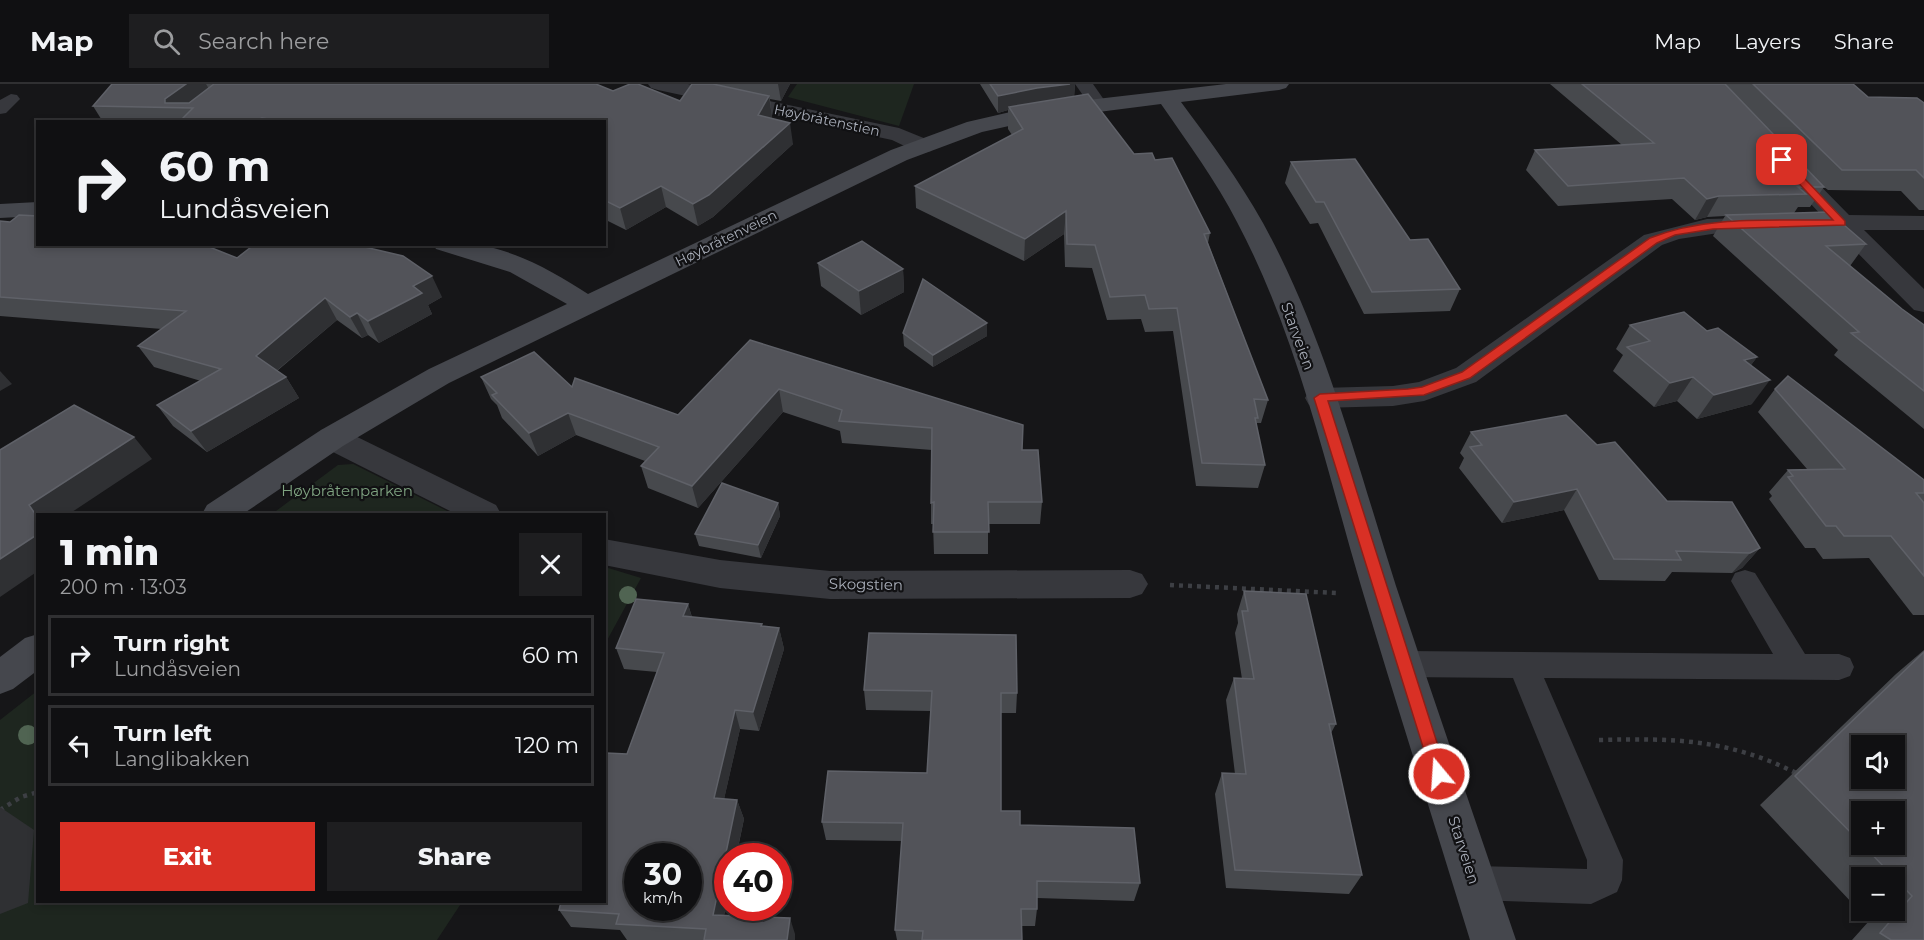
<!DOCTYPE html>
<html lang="en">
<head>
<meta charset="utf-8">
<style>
  body { margin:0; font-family:Montserrat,sans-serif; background:#1e1e20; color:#f1f3f6; height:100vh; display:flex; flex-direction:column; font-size:22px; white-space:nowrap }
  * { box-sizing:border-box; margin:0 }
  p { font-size:20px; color:#9c9d9f }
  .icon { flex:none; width:33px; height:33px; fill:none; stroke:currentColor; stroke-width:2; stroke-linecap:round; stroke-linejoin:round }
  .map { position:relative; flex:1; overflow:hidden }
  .side { position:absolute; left:36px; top:429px; width:570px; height:390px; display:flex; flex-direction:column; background:#101012; border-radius:0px; box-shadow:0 3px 9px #0003,0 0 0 2px #303032 }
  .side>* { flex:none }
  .hud { position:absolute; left:36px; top:36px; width:570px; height:126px; border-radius:0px; box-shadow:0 3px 9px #0003,0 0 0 2px #303032; background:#101012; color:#f1f3f6; overflow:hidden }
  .fabs { position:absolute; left:1851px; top:651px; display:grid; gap:12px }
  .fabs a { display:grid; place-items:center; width:54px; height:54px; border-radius:0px; background:#101012; box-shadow:0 3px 9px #0003,0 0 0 2px #303032; font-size:30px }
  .speed { position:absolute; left:624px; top:759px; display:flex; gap:12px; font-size:30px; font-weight:700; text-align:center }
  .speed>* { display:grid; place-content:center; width:78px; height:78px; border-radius:50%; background:#101012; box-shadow:0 3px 9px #0003,0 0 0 2px #303032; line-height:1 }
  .speed small { font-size:15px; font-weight:400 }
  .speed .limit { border:9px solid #d22; background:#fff; color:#111 }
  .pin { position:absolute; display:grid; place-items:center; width:51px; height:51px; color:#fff; margin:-26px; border-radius:12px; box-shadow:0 3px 9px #0006 }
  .me { position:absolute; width:66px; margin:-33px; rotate:342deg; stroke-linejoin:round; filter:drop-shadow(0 0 4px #0008) }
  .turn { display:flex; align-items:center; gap:21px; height:126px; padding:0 24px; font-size:27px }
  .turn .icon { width:78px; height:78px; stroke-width:2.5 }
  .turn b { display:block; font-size:42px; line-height:51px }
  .round { display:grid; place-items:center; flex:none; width:63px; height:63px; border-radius:0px; background:#1e1e20 }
  .overview { display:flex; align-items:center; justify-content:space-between; height:102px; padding:0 24px }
  h1 { font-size:36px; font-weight:800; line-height:45px }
  .action { display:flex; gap:12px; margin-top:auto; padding:12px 24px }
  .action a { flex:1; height:69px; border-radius:0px; background:#d93025; color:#fff; font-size:24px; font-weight:800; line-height:69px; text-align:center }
  .action a+a { background:#1e1e20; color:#f1f3f6 }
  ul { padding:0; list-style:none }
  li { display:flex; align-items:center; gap:18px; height:81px; margin:0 12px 9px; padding:0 12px; border:3px solid #303032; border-radius:0px }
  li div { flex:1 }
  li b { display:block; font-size:22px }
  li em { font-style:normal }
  header { display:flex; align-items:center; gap:36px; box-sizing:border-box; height:84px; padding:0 30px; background:#101012; border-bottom:2px solid #303032 }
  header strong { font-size:28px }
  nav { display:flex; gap:33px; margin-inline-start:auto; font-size:21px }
  .search { width:420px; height:54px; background:#1e1e20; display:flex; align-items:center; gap:15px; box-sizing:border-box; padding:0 21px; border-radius:0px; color:#9c9d9f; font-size:22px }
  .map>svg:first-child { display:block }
</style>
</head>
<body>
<header>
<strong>Map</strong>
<div class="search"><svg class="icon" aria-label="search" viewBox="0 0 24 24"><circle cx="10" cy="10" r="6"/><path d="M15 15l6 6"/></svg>Search here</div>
<nav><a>Map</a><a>Layers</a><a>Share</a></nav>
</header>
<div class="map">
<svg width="1924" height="856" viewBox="0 0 1924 856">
  <rect width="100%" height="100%" fill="#161618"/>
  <!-- green -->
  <g fill="#1e261f">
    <polygon points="797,0 914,0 899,42 788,13"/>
    <polygon points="353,380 453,430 272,430 338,381"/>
    <polygon points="605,483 641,494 605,560 604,483"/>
    <polygon points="37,607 38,818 462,818 437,856 0,856 0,636"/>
  </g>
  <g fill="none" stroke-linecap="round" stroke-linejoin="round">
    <!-- path -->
    <g stroke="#3d3f44" stroke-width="4.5" stroke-dasharray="4 5" stroke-linecap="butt">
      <polyline points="1170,501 1336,509"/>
      <path d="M1599 656C1675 654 1729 655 1798 690"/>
      <polyline points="0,726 21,713 38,708"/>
    </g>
    <!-- lane -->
    <g fill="#37383d" fill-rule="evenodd">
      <polygon points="1075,0 1093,0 1107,20 1104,24 1092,24"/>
      <polygon points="11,10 17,11 20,15 6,29 0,30 0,16"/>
      <polygon points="1745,486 1755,489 1805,570 1839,570 1850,574 1854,583 1850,592 1839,596 1544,594 1623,776 1622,796 1617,808 1591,820 1475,816 1462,811 1457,799 1462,787 1475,782 1587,785 1587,776 1513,594 1403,593 1392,589 1388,580 1392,571 1403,567 1773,570 1731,497 1735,489"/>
    </g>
    <!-- street -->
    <g fill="#37383d" fill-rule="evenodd">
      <polygon points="648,0 688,0 899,44 931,57 934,62 931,67 923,69 915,67 892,56 658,6 651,4"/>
      <polygon points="1787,74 1795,76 1849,131 1924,132 1924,146 1864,146 1924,205 1924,228 1914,226 1836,147 1725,148 1679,155 1662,161 1476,298 1424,317 1393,322 1320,324 1309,321 1305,314 1309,307 1320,304 1393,302 1419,298 1456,284 1644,151 1707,135 1822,132 1775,81 1779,76"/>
      <polygon points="332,343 343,346 496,421 501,430 456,430 321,362 317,354 321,346"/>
      <polygon points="604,455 720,476 830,487 1130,486 1142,490 1148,500 1142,510 1130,514 830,515 720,504 604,481"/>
    </g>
    <!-- secondary -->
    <g fill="#45474d" fill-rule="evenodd">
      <path d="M1226 0H1289L1286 4 1279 6 1181 18C1210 57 1239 96 1263 139 1325 252 1357 380 1396 502 1435 620 1476 738 1516 856H1470C1434 738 1396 620 1361 502 1325 380 1297 251 1237 138 1216 97 1188 59 1161 20L1036 36 982 48 907 76 449 299 343 362 243 430H202L207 421 321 346 429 285 567 220 510 188 436 165 433 160C447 160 464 158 479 161 517 167 556 189 588 210L891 66 967 38 1036 22Z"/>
      <polygon points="38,118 38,132 0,134 0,120"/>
      <polygon points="38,550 38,586 13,605 0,610 0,573 25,554"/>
    </g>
  </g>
  <!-- trees -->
  <g fill="#506452">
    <circle cx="628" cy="511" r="9"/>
    <circle cx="28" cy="651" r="10"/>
  </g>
  <!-- wall -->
  <g fill="#47494d" fill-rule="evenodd">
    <polygon points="112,0 584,0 613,7 680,17 692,0 790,0 781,17 770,15 772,33 771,34 793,60 713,133 698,142 666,123 626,146 604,135 604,38 103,38 93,22"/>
    <polygon points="980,0 1075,0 1074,13 1134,70 1155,76 1210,149 1208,159 1268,316 1261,339 1257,339 1256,341 1265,381 1258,404 1196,402 1173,247 1145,248 1141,235 1107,236 1092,184 1065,183 1064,150 1024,177 916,124 915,102 1012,51 1008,45 1008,26 998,29"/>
    <polygon points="1550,0 1853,0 1868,13 1924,19 1924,126 1919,126 1901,107 1828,106 1824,103 1810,123 1798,123 1794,129 1866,160 1850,182 1902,225 1924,241 1924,345 1834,271 1838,266 1713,152 1725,132 1707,133 1695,136 1672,115 1558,122 1526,86 1535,66 1622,61"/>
    <polygon points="1291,78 1410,156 1460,205 1450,227 1364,230 1318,139 1310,140 1285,99"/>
    <polygon points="0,137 237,174 442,213 428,221 432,230 379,259 368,251 362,254 337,236 277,287 286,293 299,314 207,368 173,342 157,321 201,297 154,283 138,262 162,245 0,232"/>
    <polygon points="818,179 903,185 904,208 861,231 821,202"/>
    <polygon points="987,239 987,252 933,283 904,262 903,249"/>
    <polygon points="1630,241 1707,247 1757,273 1751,281 1752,320 1697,335 1677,317 1654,323 1613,287 1623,271 1616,265"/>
    <polygon points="750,256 1022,366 1042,418 1040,440 988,440 988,470 934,470 933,440 931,440 931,419 932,366 842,359 840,347 783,328 698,424 648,404 641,382 645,377 576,351 538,372 502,334 497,321 491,315 481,293 572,303 678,331"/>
    <polygon points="1775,305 1924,396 1924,531 1913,531 1869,474 1823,475 1815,464 1805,464 1769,415 1772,412 1769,408 1788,386 1807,385 1758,328"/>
    <polygon points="1471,348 1597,361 1667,417 1760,464 1742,484 1732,489 1672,488 1665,497 1599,496 1564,426 1502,439 1459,384 1464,374 1460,369"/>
    <polygon points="778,419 780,432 761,474 699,462 695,450"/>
    <polygon points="1244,507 1336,640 1331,649 1362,791 1349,810 1226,804 1215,710 1222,689 1235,690 1226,616 1234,594 1242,595 1235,549 1238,539 1237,530"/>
    <polygon points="688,520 692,533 779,544 784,565 759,647 740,645 724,715 737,716 744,735 724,832 795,850 795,856 627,856 620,846 571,843 559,826 627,670 657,588 624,585 616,564"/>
    <polygon points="869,549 1017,609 1016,629 1001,629 1001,727 1020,741 1140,799 1134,817 1037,814 1037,825 1035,842 1021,842 1022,856 897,856 895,846 902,757 826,756 822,738 927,689 931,627 866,626 864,606"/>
    <path d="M1924 566V856H1852L1869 837 1760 721 1896 590ZM1862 794H1894V826H1862Z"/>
  </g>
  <!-- shaded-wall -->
  <g fill="#2f3033">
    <polygon points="186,0 206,0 212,10 193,24 165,19 165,15"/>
    <polygon points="778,0 790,0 781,17"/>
    <polygon points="1070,0 1075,0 1074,15 1009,23 1008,26 998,29 998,12 1037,4"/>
    <polygon points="769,12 772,33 761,53 758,31"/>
    <polygon points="262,34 264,38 250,38"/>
    <polygon points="790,39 793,60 713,133 698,142 693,120"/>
    <polygon points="661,102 666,123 626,146 620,124"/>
    <polygon points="1719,112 1707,133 1695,136 1707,115"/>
    <polygon points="1066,127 1064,150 1024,177 1025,155"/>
    <polygon points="903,185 904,208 861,231 859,207"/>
    <polygon points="432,192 442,213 428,221 432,230 379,259 368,237 413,202"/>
    <polygon points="325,214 337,236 269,293 256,272"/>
    <polygon points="357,229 368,251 362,254 350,233"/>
    <polygon points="987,239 987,252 933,283 933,271"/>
    <polygon points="1757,273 1739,297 1744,276"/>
    <polygon points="0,287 12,300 0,307"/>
    <polygon points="286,293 299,314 207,368 191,347"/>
    <polygon points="1693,293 1677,317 1654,323 1670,299"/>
    <polygon points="1770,296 1752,320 1697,335 1714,311"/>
    <polygon points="779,305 783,328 698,424 692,402"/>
    <polygon points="568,329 576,351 538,372 529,349"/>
    <polygon points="134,353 152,375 69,430 38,430 38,434 29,421"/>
    <polygon points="1577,405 1564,426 1502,439 1514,418"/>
    <polygon points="778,419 780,432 761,474 758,461"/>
    <polygon points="38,450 38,487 0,513 0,475"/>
    <polygon points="1760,464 1742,484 1732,489 1750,469"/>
    <polygon points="688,520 694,541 683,532"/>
    <polygon points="779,544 784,565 759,647 753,628"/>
    <polygon points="735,626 740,645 720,733 714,714"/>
    <polygon points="737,716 744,735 736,772 728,772 728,813 720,848 713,831"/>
    <polygon points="0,723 34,746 28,819 0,830"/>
    <polygon points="790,834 795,850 795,856 787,856"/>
  </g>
  <!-- building -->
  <g fill="#525359" stroke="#5f6168" stroke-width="1.5" fill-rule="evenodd">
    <polygon points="112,0 186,0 165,15 165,19 189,19 214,0 596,0 613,7 630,0 638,0 680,17 692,0 713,0 769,12 758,31 790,39 709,111 693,120 661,102 620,124 604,116 604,38 288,38 262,34 250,38 179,38 193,24 93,22"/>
    <polygon points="990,0 1070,0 1037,4 998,12"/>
    <polygon points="1582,0 1725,0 1824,103 1798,103 1806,110 1719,112 1707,115 1684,94 1568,102 1535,66 1654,59"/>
    <polygon points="1753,0 1853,0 1868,13 1917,14 1924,19 1924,94 1916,86 1842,86"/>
    <polygon points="1088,10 1134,70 1152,69 1155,76 1172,74 1210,149 1204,150 1268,316 1254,315 1258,334 1255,334 1265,381 1202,379 1177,224 1149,225 1145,211 1110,213 1095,161 1067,160 1066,127 1025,155 915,102 1023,45 1009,23"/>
    <polygon points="1355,75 1410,156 1428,155 1460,205 1372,208 1324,118 1316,118 1291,78"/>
    <polygon points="1829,128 1866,160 1826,162 1902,225 1924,241 1924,307 1851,249 1859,248 1726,131"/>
    <polygon points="19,131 38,132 38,160 202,160 237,174 255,160 352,160 403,172 432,192 413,202 422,209 368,237 357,229 350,233 325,214 256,272 286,293 191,347 157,321 221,285 138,262 186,227 0,213 0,137 10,138"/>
    <polygon points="862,157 903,185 859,207 818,179"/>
    <polygon points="923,195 987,239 933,271 903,249"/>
    <polygon points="1684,228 1707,247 1718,244 1757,273 1744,276 1770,296 1714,311 1693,293 1670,299 1627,263 1650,257 1630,241"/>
    <polygon points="750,256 1023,341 1022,366 1038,366 1042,418 988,418 989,448 933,448 934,418 931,419 932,344 839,337 842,326 779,305 692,402 641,382 659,363 568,329 529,349 492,311 497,309 481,293 534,268 572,303 575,294 678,331"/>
    <polygon points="1788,292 1924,396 1924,409 1916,409 1924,419 1924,492 1891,452 1844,452 1836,442 1826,442 1788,393 1793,392 1788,386 1845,385 1775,305"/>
    <polygon points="74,321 134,353 29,421 38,434 38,450 0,475 0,366"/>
    <polygon points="1566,331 1597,361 1615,358 1667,417 1732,418 1760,464 1750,469 1676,467 1681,476 1614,475 1577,405 1514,418 1470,363 1482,361 1471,348"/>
    <polygon points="722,399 778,419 758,461 695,450"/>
    <polygon points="1244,507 1306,510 1336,640 1329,640 1362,791 1235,786 1222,689 1246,690 1234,594 1254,595 1242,527 1248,527"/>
    <path d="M636 515 688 520 683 532 762 540 761 542 779 544 753 628 735 626 714 714 737 716 713 831 790 834 787 856H704L706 845 616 840 619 830 559 826 561 818H604V678L607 669 627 670 664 569 616 564ZM638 772H688V824H638Z"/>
    <polygon points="869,549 1016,551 1017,609 1001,609 1001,727 1020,727 1020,741 1134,744 1140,799 1037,797 1037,825 1021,825 1022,856 922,856 923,847 895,846 903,739 822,738 828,687 927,689 932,607 864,606"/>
    <path d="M1924 568V856H1891L1880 849 1912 812 1862 760H1894V728H1862V760L1795 692ZM1862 662H1894V694H1862Z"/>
  </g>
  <!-- route -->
  <path fill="#d93025" stroke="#8d1f18" stroke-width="1.5" d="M1779 74H1785L1845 137V141L1713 145 1675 151 1657 159 1470 294 1424 311 1328 317 1447 690 1445 695 1439 697 1433 695 1314 314 1320 310 1408 305 1422 303 1462 288 1650 154C1707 131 1773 137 1833 136L1779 78Z"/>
  <g text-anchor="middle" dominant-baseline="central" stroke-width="4.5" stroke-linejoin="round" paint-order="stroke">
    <!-- far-street labels -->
    <g font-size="14" fill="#a8adb8" stroke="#111113">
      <text transform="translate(827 36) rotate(12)">Høybråtenstien</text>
      <text transform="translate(726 154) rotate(-26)">Høybråtenveien</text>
    </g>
    <!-- street labels -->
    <g font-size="15" fill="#a8adb8" stroke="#111113">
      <text transform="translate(1298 252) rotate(70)">Starveien</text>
      <text transform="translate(866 500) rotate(1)">Skogstien</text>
      <text transform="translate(1464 766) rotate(72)">Starveien</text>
    </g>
    <!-- park labels -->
    <g font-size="15" fill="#7fa381" stroke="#111113">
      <text x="347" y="406">Høybråtenparken</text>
    </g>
  </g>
</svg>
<div class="fabs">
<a><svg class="icon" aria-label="sound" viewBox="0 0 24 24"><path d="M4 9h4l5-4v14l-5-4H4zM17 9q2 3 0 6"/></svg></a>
<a>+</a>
<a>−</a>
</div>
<div class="speed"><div>30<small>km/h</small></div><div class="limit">40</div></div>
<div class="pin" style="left:1782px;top:76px;background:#d93025"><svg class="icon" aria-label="arrive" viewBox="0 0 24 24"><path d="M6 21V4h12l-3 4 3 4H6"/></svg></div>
<svg class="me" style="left:1439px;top:690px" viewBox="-20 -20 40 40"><circle r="17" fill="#d93025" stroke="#fff" stroke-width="3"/><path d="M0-11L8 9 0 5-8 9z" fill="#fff"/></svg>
<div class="hud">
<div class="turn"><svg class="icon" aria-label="right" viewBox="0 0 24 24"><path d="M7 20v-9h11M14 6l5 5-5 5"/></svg><div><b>60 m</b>Lundåsveien</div></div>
</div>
<section class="side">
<div class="overview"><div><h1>1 min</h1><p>200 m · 13:03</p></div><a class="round"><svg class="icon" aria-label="close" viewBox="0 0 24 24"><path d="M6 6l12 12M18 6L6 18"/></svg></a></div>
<ul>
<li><svg class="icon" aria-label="right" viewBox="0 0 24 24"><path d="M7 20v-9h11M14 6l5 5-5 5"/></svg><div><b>Turn right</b><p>Lundåsveien</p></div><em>60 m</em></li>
<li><svg class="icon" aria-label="left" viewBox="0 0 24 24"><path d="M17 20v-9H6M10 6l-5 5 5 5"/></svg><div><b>Turn left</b><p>Langlibakken</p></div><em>120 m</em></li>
</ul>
<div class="action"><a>Exit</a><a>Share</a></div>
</section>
</div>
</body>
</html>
